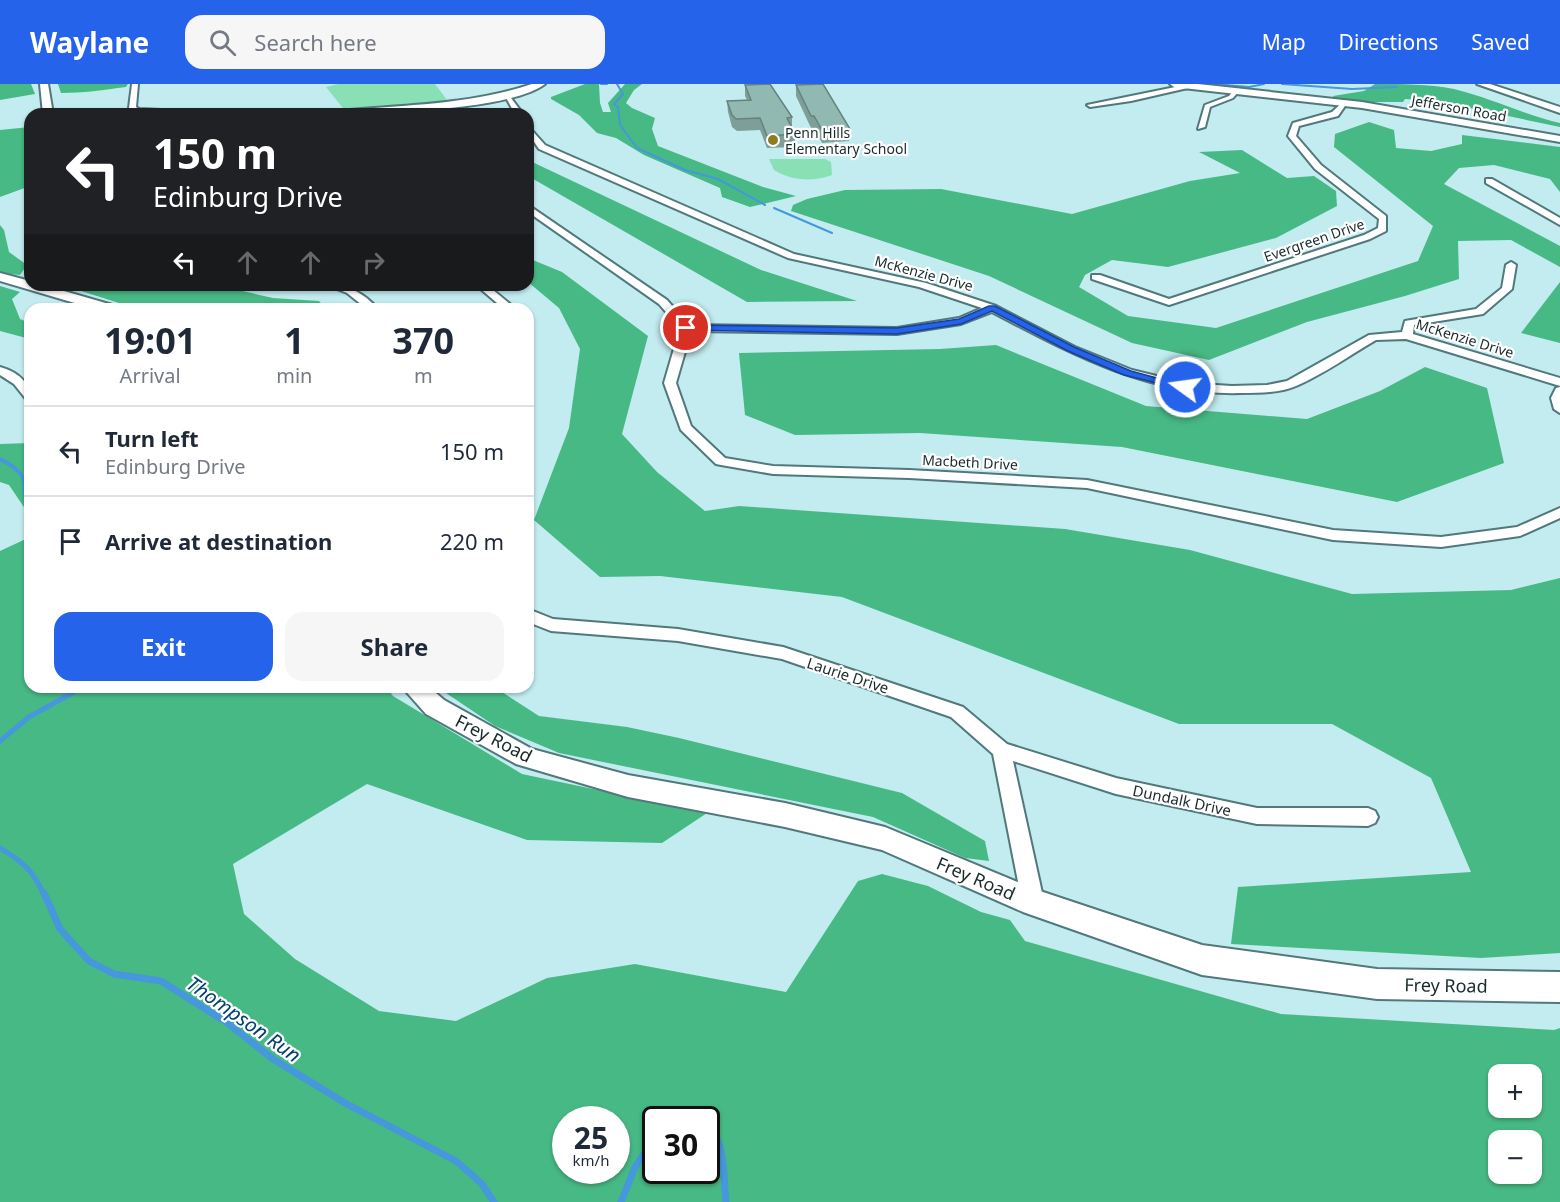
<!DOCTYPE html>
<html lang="en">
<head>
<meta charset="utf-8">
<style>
  body { margin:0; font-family:"Noto Sans",sans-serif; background:#f6f6f7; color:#1f2937; height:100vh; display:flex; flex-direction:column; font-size:22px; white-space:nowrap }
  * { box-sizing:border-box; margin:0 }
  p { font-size:20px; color:#747a83 }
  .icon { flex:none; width:33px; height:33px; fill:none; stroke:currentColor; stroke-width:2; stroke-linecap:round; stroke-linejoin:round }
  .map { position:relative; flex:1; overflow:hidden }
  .details { position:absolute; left:24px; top:219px; width:510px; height:390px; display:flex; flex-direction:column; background:#fff; border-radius:18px; box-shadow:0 2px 4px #0004 }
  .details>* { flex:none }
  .hud { position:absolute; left:24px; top:24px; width:510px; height:183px; border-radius:18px; box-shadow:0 2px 4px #0004; background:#202124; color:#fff; overflow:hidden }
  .fabs { position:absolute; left:1488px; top:980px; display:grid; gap:12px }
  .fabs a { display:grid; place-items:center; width:54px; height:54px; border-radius:12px; background:#fff; box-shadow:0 2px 4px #0004; font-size:30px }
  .speed { position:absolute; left:552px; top:1022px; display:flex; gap:12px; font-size:30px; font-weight:700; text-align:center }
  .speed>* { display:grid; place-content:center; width:78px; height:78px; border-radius:50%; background:#fff; box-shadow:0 2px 4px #0004; line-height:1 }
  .speed small { font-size:15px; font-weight:400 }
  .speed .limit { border:3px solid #111; border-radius:9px; background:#fff; color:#111 }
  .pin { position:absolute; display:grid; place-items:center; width:51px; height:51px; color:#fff; margin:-26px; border:3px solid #fff; border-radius:50%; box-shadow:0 2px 6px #0007 }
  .me { position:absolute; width:66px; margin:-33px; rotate:284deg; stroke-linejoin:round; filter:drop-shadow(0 0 4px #0008) }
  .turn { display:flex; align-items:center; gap:21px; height:126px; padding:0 30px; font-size:27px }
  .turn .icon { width:78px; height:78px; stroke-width:2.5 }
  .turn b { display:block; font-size:42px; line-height:51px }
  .lanes { display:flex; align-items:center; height:57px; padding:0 30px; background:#0003; justify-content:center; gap:30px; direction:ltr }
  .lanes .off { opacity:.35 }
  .eta { display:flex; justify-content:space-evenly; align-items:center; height:102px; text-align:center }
  .eta b { font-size:36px; font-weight:700; line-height:42px }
  .cta { display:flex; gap:12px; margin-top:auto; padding:12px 30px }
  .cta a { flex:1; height:69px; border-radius:18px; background:#2563eb; color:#fff; font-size:24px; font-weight:700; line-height:69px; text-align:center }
  .cta a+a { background:#f6f6f7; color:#1f2937 }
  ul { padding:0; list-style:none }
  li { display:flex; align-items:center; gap:18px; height:90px; padding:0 30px; border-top:2px solid #e0e1e3 }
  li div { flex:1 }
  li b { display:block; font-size:22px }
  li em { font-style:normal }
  header { display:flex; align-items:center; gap:36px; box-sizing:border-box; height:84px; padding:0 30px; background:#2563eb; color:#fff }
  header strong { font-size:28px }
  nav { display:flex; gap:33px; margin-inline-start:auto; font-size:21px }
  .search { width:420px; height:54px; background:#f6f6f7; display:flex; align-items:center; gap:15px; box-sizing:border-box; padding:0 21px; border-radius:18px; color:#747a83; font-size:22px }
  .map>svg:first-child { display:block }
</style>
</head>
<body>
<header>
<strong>Waylane</strong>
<div class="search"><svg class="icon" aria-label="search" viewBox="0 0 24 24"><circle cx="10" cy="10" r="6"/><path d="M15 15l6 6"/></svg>Search here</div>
<nav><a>Map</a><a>Directions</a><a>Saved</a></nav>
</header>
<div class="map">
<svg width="1560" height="1118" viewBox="0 0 1560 1118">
  <rect width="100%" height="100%" fill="#c2ecf0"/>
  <!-- green -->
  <g fill="#89e0b4">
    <polygon points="338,0 435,0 450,20 346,28 326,3"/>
    <path d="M769 75H825L831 78 832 91C813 98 792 97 774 86Z"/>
  </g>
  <!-- forest -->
  <g fill="#47b985" fill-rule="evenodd">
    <polygon points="0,0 31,0 35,10 0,16"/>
    <path d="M58 0H128L126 3C104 6 82 9 61 9Z"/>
    <polygon points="585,0 599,0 600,19 603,28 611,28 608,19 625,0 642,0 634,6 626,19 632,24 655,34 652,45 658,62 763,103 796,112 750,123 722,113 720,104 644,71 616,54 597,49 579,31 551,15 551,13"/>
    <path d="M1375 0C1402 0 1428 0 1454 5 1491 14 1522 30 1560 39V43L1436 17 1405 15 1403 18H1355L1334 14 1333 12 1364 7Z"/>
    <polygon points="1369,38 1394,46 1396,64 1431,67 1462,60 1462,51 1560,63 1560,108 1550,95 1494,81 1459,84 1444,100 1560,162 1560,183 1511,156 1458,157 1459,195 1405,212 1307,238 1209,276 1132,259 989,192 791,127 793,121 807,115 845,106 941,105 1072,130 1190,97 1240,89 1199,68 1242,66 1287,94 1314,92 1336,107 1337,122 1276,154 1168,183 1112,176 1085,191 1079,203 1128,232 1216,244 1418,177 1433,142 1334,63 1335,50"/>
    <polygon points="30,43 30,71 24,77 30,80 30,102 0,113 0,46"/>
    <polygon points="528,76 761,186 857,217 747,218 528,92"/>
    <polygon points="0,141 4,146 9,168 27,181 20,191 0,189"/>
    <polygon points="528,174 562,188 648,252 622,350 657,388 705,427 739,422 1065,445 1190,466 1352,510 1511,506 1560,494 1560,869 1481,874 1231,860 1238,803 1471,788 1431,694 1332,640 1179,640 842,513 660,492 600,493 534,436 569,344 580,265 559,224 528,198"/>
    <polygon points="1560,198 1560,259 1521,249"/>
    <polygon points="62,201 216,201 273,214 319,217 326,225 138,225"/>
    <polygon points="0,202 20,208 12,215 20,235 30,239 30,255 0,247"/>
    <polygon points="996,261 1146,322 1307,335 1380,307 1425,283 1487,304 1504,379 1397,418 1122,363 920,349 795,351 745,331 739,269 940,265"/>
    <polygon points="30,359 30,432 9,401 0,398 0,360"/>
    <path d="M30 453V603H386L393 612 522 690 707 729 662 759 527 756 367 700 233 780 244 830 295 875 379 927 456 937 547 894 635 880 786 908 858 797 882 790 928 802 981 828 1010 836 1025 857 1281 930 1554 946 1560 944V1118H0V467ZM1498 990H1532V1023H1498ZM566 1035H616V1086H566ZM656 1035H706V1086H656ZM1498 1056H1532V1089H1498Z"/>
    <polygon points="437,603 494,603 539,632 627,643 679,654 902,709 985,757 989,777 965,774 873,733 559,669 495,642"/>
  </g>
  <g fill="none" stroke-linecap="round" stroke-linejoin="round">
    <!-- stream-far3 -->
    <g stroke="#4697db" stroke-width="2">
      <polyline points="601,0 607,0"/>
      <polyline points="617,0 623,10 614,20 618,23 620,41 637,64 685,86 718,95 765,121"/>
      <polyline points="1214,0 1249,3 1264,0"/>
      <polyline points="1282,0 1352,5 1397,3"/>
      <polyline points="774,124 832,149"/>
    </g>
    <!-- stream-far2 -->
    <path stroke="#4697db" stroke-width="4" d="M0 375C38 395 17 400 30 430"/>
    <!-- stream-far1 -->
    <g stroke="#4697db" stroke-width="5">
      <polyline points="0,657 29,633 83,603"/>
      <path d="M0 764C23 778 33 786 44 811"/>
    </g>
    <!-- stream -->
    <g stroke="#4697db" stroke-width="7">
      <polyline points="44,809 60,845 89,877 114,890 161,897 226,938 273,975 345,1019 456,1077 482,1100 494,1118"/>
      <path d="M706 1041C727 1055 723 1095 726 1118"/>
      <polyline points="621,1118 635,1083 656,1052"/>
    </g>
    <!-- street casing -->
    <g stroke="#51787b" stroke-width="4">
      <g id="street">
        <polygon points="132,0 138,0 136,23 139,25 208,28 212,30 135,28 129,24"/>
        <polygon points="1190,0 1192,3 1131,17 1090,23 1087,21"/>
        <polygon points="1234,6 1239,7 1233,14 1210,23 1205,43 1198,45 1205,21 1229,12"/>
        <polygon points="504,10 508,10 523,30 515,30"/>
        <polygon points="1344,17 1347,19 1338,32 1299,42 1296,52 1321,81 1386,132 1386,147 1370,155 1169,221 1092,195 1092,191 1100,191 1169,215 1364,151 1378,144 1379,135 1315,85 1288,52 1293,39 1332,28"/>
        <path d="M528 42 545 61 794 170 926 199 996 222 1075 263 1132 286 1185 299 1232 302 1267 301 1287 297 1369 251 1402 248 1405 237 1476 225 1502 204 1506 181 1511 178 1516 181 1512 205 1483 230 1414 241 1413 250 1560 294V302L1406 255 1376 256C1350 271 1324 290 1296 302 1280 309 1259 309 1242 309 1148 312 1072 270 992 228L961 240 897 250 691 247 676 299 691 342 725 374 773 382 909 386 1087 396 1333 446 1441 453 1517 443 1560 424V434L1520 452 1441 463 1333 456 1087 404 909 394 773 390 721 381 716 380 681 346 664 299 680 244 659 220 528 128V121L667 216 689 241 897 244 959 234 982 224 919 203 788 174 539 65 528 49Z"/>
        <polygon points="1486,95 1492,95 1560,134 1560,141 1486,99"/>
        <path d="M327 201C349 201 364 209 378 225H367L347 209Z"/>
        <polygon points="476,201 487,201 516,225 504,225"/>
        <path d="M0 283C17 288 30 297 30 316L26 315 14 300 0 291Z"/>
        <polygon points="1560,303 1560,329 1554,325 1551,314 1556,304"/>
        <polygon points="528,525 553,535 678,545 783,563 963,623 1007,660 1116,694 1257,724 1368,724 1375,727 1378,733 1375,739 1368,742 1257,740 1116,710 1013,677 1044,818 1040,825 1033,828 1026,825 1022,818 993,670 951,633 782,575 678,557 551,547 528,538"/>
      </g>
    </g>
    <!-- secondary casing -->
    <g stroke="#51787b" stroke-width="4">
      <g id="secondary">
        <polygon points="40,0 48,0 53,30 43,30"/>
        <path d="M532 0H545C511 26 379 30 333 30L338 27C403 21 470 21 532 0Z"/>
        <polygon points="1170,0 1198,0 1362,18 1560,52 1560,58 1362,24 1174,3"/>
        <polygon points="1477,0 1490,0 1560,23 1560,29"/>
        <polygon points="0,189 30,197 30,201 43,201 116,222 118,225 95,225 0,197"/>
        <polygon points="402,603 429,603 444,616 532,665 628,691 785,719 885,743 1037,806 1202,861 1377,885 1560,888 1560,918 1377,915 1202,891 1023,828 882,766 785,743 628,713 516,680 426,630"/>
      </g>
    </g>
    <!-- street -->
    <use href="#street" fill="#fff" fill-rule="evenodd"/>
    <!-- secondary -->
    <use href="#secondary" fill="#fff" fill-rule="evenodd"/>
  </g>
  <!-- wall -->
  <g fill="#7d9f98">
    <polygon points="745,1 792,33 792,44 795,50 795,63 767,64 760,46 737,47 732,43 728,28 727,17 747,16 745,12"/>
    <polygon points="796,1 850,45 849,57 822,59 814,44 811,44 796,12"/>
  </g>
  <!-- building -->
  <g fill="#91b9b1" stroke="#66827c" stroke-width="1.5">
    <polygon points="770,0 792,33 787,34 795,50 767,52 760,34 736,35 732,31 727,17 751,16 745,1"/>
    <polygon points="823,0 850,45 822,46 814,32 811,32 796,1"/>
  </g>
  <!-- route -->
  <polygon fill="#2563eb" stroke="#184099" stroke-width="1.5" points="989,222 995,222 1074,263 1131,287 1190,303 1185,306 1124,291 1068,267 992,227 961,240 897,250 686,246 681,244 686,241 897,244 959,235"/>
  <!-- markers -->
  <circle fill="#8f7b21" stroke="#fff" stroke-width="2" cx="773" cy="56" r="6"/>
  <g text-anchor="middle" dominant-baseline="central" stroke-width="4.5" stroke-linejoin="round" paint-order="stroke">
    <!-- far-street labels -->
    <g font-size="14" fill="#192a2b" stroke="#fff">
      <text transform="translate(1459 24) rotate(10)">Jefferson Road</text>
      <text transform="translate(1314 156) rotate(-19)">Evergreen Drive</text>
      <text transform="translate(924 189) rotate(15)">McKenzie Drive</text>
      <text transform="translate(1465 254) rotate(17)">McKenzie Drive</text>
      <text transform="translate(970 378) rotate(3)">Macbeth Drive</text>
    </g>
    <!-- far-poi labels -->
    <g font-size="14" fill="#192a2b" stroke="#fff" text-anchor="start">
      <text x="785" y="48">Penn Hills<tspan x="785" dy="16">Elementary School</tspan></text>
    </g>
    <!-- street labels -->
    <g font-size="15" fill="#192a2b" stroke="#fff">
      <text transform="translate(848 591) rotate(18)">Laurie Drive</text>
      <text transform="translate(1182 716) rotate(12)">Dundalk Drive</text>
    </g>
    <!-- near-street labels -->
    <g font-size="18" fill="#192a2b" stroke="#fff">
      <text transform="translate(494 654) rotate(27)">Frey Road</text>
      <text transform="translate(976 794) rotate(23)">Frey Road</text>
      <text transform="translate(1446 901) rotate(1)">Frey Road</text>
    </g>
    <!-- near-water labels -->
    <g font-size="20" font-style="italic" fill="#00406c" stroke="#fff">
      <text transform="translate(244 935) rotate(35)">Thompson Run</text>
    </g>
  </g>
</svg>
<div class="fabs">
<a>+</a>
<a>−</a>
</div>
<div class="speed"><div>25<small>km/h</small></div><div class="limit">30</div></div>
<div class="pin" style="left:686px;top:244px;background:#d93025"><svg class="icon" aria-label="arrive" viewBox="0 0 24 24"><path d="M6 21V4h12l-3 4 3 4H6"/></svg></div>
<svg class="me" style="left:1185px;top:303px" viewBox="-20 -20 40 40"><circle r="17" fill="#2563eb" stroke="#fff" stroke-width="3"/><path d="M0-11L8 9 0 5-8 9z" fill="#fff"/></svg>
<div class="hud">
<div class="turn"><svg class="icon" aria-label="left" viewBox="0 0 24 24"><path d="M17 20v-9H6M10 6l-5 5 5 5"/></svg><div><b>150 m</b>Edinburg Drive</div></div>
<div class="lanes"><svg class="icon" aria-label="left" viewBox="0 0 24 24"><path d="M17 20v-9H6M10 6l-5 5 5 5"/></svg><svg class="icon off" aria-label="ahead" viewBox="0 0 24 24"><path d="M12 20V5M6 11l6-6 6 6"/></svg><svg class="icon off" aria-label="ahead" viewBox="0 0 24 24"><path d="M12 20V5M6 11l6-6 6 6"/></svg><svg class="icon off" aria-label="right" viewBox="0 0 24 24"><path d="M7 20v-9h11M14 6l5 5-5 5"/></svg></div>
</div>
<section class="details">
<div class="eta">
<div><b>19:01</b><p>Arrival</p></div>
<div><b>1</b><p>min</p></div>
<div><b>370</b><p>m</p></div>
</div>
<ul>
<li><svg class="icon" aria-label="left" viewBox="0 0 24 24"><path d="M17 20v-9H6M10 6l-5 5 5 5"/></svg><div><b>Turn left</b><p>Edinburg Drive</p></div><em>150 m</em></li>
<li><svg class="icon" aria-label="arrive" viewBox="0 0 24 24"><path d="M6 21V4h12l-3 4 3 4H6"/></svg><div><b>Arrive at destination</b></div><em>220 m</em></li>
</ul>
<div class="cta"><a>Exit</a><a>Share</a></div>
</section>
</div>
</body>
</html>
